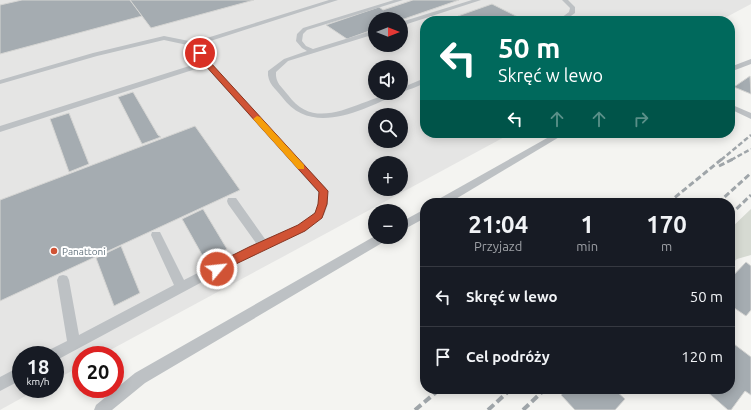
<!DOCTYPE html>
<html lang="pl">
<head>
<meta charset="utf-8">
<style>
  body { margin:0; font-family:Ubuntu,sans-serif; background:#20242c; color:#f1f3f6; height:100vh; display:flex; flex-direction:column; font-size:15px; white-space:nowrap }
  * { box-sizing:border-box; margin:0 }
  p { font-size:13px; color:#9ea1a6 }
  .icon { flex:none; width:22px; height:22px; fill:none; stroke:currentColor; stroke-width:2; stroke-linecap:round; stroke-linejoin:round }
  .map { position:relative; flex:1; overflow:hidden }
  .side { position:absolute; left:420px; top:198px; width:315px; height:196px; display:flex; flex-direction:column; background:#171b24; border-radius:16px; box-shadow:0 2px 10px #0003 }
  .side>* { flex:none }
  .hud { position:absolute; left:420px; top:16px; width:315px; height:122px; border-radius:16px; box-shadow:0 2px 10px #0003; background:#00695c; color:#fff; overflow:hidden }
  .needle { width:26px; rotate:90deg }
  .tools { position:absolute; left:368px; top:12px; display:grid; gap:8px }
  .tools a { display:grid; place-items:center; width:40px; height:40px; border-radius:50%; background:#171b24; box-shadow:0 2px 10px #0003; font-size:20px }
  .speed { position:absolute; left:12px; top:346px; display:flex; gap:8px; font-size:20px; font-weight:700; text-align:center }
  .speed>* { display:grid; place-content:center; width:52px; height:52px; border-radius:50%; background:#171b24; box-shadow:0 2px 10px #0003; line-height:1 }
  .speed small { font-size:10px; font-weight:400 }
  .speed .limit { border:6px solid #d22; background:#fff; color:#111 }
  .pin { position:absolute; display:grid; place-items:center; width:34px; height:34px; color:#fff; margin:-17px; border:2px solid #fff; border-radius:50%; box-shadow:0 1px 4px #0007 }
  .me { position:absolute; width:44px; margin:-22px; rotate:62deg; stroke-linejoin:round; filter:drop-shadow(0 0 3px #0008) }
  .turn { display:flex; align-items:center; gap:14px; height:84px; padding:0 12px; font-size:18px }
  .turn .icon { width:52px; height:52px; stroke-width:2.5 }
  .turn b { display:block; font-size:28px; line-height:34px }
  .lanes { display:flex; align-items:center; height:38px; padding:0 12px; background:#0003; justify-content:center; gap:20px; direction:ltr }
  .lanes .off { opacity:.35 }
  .eta { display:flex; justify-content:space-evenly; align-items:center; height:68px; text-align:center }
  .eta b { font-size:24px; font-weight:700; line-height:28px }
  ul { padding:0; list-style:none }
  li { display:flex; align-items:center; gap:12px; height:60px; padding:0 12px; border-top:1px solid #363941 }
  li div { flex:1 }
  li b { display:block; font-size:15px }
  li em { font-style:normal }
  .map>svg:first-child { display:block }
</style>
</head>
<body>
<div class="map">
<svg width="751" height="410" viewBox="0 0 751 410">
  <rect width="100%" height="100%" fill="#f4f4f1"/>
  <!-- built -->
  <path fill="#e5e5e4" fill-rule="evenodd" d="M0 0H751V4L719 21H425V133H512L101 355H81V366L55 380V355H21V389H38L0 410ZM375 19H401V45H375ZM375 67H401V93H375ZM375 115H401V141H375ZM375 163H401V189H375Z"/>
  <!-- green -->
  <polygon fill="#d6dad2" points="751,209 751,255 737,259 730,265 730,229"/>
  <!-- building -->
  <g fill="#a5acb1" stroke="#d5d5d3">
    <polygon points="22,0 130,0 142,16 0,54 0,5"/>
    <polygon points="130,0 254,0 151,28"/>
    <polygon points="413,0 459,0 401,20 375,19 375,29 347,39 326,25 379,7 383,10"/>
    <polygon points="492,4 526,21 466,21 458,16"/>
    <polygon points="750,76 751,94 734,87"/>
    <polygon points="133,92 158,135 161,137 142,144 118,97"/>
    <polygon points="69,113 89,164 69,172 50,119"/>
    <polygon points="195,126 240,190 0,301 0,200"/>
    <polygon points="203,209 227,249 205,260 182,219"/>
    <polygon points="121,246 140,293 114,306 96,258"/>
    <polygon points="746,262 751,266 751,310 746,316 730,305 730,279"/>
    <polygon points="730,341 751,357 751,395 745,391 731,410 728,410 704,389 730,389"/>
    <polygon points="568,389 614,389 625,399 615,410 575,410 561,395"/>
  </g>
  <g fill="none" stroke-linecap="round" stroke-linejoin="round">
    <!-- service -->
    <g fill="#bdc1c4" fill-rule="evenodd">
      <path d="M329 0H338L198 45 209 62 326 188 328 204 324 215 305 231 256 253 55 361V355H47L49 350 67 341 57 280 59 276 63 275 67 276 69 280 79 335 174 285 151 235 152 232H160L184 280 256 243 228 204 227 201 228 198H236L265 239C280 233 304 225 314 213 319 208 318 199 318 192L205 66 0 132V126L202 62 192 46 164 40 97 56 0 84V80L93 53 164 36 194 42Z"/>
      <path d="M394 0H403L307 30 303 34 302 41 306 46 313 49 375 30V34L288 61 276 72C275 83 282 87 288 95 319 138 365 93 401 93V88L425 78V83C417 87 407 90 400 93 364 109 312 138 282 97 275 88 267 83 268 71L284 59 307 51 302 48 296 41 297 34 303 28Z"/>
      <polygon points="472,0 481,0 401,26 401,22"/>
      <polygon points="562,0 568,0 575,7 575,13 564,21 557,21 569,12 570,8"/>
      <polygon points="751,59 751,64 730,72 730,67"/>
      <polygon points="730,104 751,113 751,119 730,109"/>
      <polygon points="556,133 566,133 449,203 436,203 437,200"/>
      <polygon points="425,209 425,218 401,231 401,222"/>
      <polygon points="375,236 388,237 387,240 145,383 112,410 94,410 96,405 135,373"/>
      <polygon points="21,366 21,380 0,391 0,377"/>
    </g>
    <!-- rail-far2 -->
    <g stroke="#9fa5a9" stroke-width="2.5" stroke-dasharray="5 2.5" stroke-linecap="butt">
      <polyline points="721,160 751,135"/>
      <polyline points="731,160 751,149"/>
    </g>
    <!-- rail-far1 -->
    <g stroke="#9fa5a9" stroke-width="3" stroke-dasharray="6 3" stroke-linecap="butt">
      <polyline points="719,166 733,159"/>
      <polyline points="668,203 722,159"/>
      <polyline points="718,203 751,173"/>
      <polyline points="730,215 751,195"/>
    </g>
    <!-- rail -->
    <g stroke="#9fa5a9" stroke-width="4" stroke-dasharray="8 4" stroke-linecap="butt">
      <polyline points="415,410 440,389"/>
      <polyline points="488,410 511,389"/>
      <polyline points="523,410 545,389"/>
    </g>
  </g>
  <!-- route -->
  <polygon fill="#d05335" stroke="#873622" points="200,51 328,191 327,204 322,218 305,231 217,273 213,272 211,269 213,265 249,247 298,225 315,213 318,204 319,192 204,64 197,53"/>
  <!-- slow -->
  <polygon fill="#f59e0b" points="257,116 260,117 304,165 304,169 298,169 254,120 253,119"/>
  <!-- markers -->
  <circle fill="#d05335" stroke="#fff" stroke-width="1.5" cx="54" cy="251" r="4"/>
  <g text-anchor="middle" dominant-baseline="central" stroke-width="4" stroke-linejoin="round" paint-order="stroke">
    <!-- poi labels -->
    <g font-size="10" fill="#66757f" stroke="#fff" text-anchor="start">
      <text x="62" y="251">Panattoni</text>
    </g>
  </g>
</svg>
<div class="tools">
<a><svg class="needle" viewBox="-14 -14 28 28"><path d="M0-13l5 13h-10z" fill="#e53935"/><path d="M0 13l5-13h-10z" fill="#9ea1a6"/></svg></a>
<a><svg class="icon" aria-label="sound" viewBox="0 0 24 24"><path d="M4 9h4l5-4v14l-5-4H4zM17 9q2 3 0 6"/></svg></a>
<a><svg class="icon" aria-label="search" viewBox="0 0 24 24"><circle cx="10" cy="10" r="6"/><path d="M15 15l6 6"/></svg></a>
<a>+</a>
<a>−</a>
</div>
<div class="speed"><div>18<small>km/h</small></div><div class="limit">20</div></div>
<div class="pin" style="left:200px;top:53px;background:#d93025"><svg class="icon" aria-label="arrive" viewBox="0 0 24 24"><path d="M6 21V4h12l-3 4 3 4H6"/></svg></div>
<svg class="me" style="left:217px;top:269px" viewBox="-20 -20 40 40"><circle r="17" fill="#d05335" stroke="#fff" stroke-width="3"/><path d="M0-11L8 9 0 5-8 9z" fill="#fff"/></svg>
<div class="hud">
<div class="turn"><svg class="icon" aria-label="left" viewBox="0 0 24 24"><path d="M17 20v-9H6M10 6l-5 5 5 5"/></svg><div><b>50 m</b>Skręć w lewo</div></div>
<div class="lanes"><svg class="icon" aria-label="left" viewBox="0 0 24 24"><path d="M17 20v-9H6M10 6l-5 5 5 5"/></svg><svg class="icon off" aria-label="ahead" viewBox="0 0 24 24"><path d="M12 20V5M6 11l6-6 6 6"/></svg><svg class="icon off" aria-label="ahead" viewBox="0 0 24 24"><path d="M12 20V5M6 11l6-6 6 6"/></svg><svg class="icon off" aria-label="right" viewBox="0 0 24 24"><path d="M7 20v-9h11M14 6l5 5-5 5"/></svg></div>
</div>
<section class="side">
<div class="eta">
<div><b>21:04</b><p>Przyjazd</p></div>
<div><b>1</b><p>min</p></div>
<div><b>170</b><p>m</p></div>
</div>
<ul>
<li><svg class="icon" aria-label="left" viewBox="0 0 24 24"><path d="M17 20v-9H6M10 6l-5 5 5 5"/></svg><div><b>Skręć w lewo</b></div><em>50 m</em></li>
<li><svg class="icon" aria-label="arrive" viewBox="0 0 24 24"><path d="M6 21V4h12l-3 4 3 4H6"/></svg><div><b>Cel podróży</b></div><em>120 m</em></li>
</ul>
</section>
</div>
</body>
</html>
